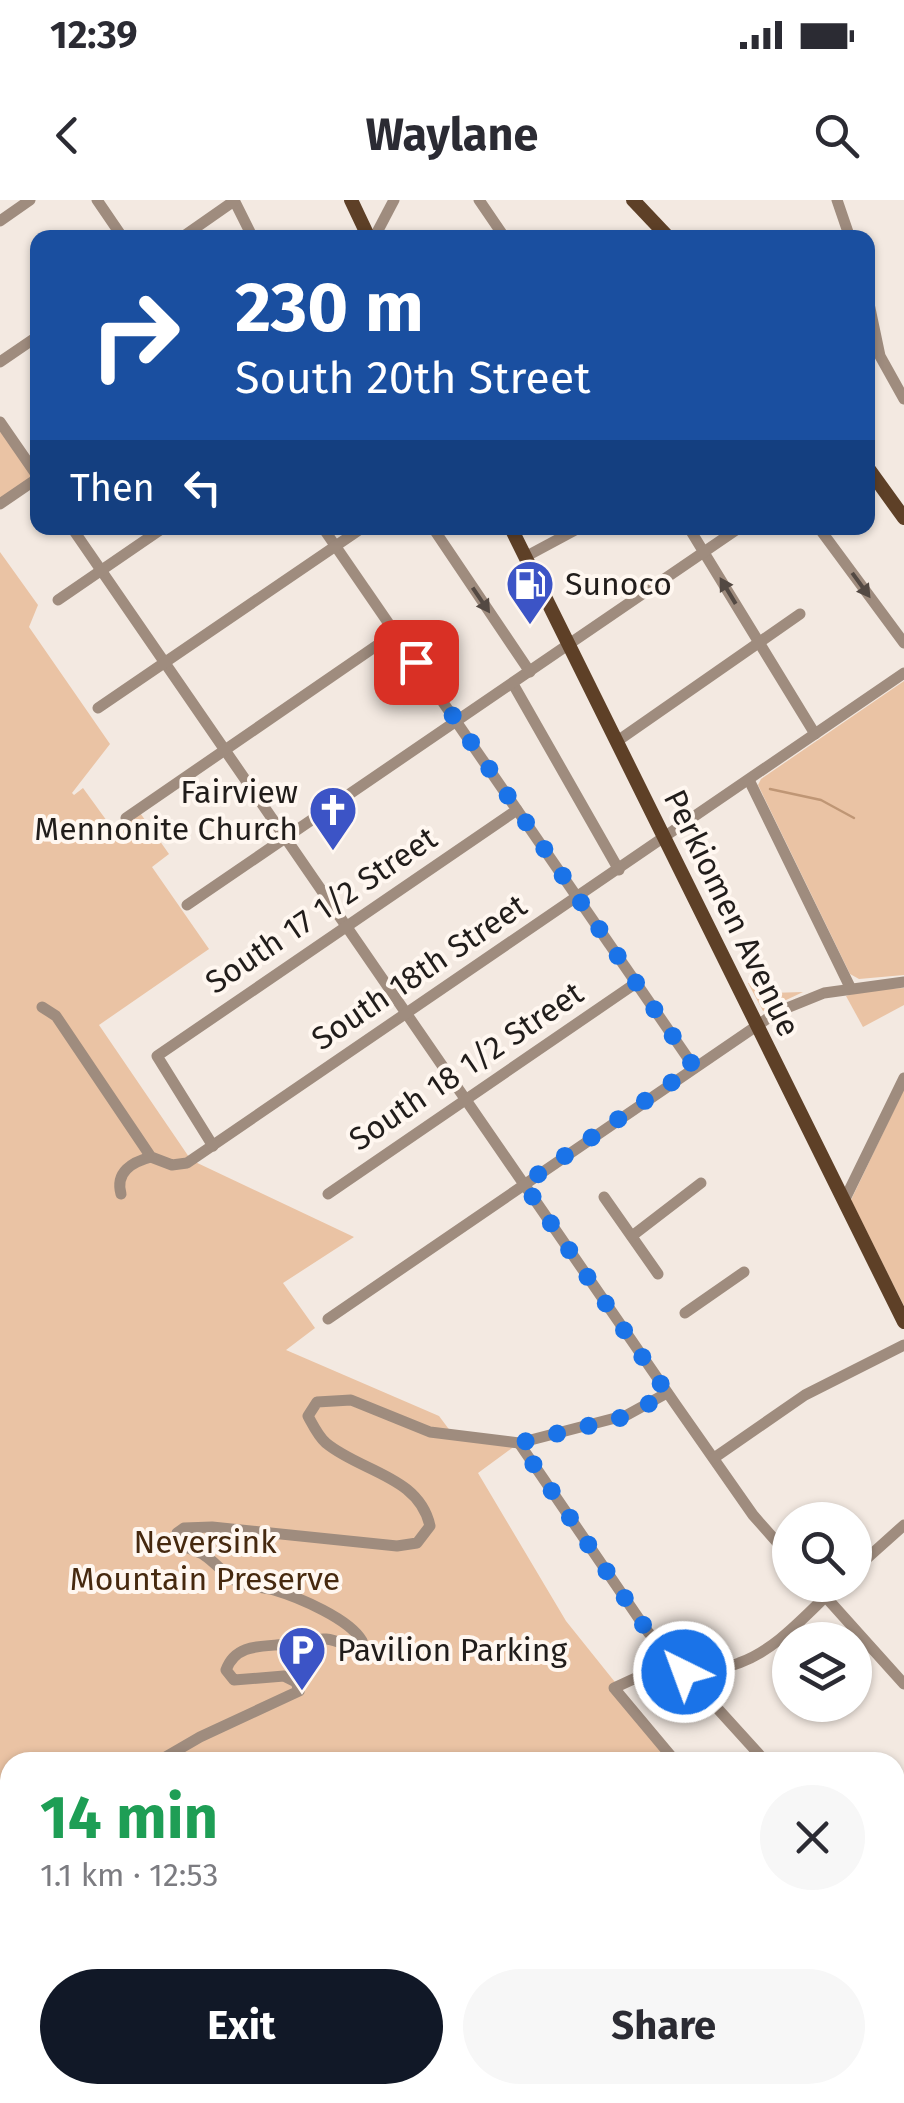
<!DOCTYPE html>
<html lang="en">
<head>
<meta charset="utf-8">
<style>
  body { margin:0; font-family:"Fira Sans",sans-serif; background:#f7f7f7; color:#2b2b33; height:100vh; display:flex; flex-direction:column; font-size:38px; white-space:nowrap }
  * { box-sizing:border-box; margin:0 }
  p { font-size:32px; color:#7c7c81 }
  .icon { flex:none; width:55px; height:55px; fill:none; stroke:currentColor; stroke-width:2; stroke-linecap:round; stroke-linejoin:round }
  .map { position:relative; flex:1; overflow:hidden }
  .sheet { position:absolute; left:0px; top:1552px; width:905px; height:352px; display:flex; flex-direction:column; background:#fff; border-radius:30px 30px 0 0; box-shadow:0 2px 8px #0004 }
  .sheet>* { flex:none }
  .banner { position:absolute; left:30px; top:30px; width:845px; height:305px; border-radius:20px; box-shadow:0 2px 8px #0004; background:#1a4fa0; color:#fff; overflow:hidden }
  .buttons { position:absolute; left:772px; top:1302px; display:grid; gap:20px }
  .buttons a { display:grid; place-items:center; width:100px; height:100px; border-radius:50%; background:#fff; box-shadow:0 2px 8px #0004; font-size:50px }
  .pin { position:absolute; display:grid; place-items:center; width:85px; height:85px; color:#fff; margin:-42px; border-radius:20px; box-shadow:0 5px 15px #0006 }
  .me { position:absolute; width:110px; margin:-55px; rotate:318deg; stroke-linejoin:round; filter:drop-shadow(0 0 8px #0008) }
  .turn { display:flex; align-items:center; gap:35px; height:210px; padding:0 40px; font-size:45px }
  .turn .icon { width:130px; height:130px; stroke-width:2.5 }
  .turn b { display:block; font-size:70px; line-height:85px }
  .then { display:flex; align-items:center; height:95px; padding:0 40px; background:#0003; gap:20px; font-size:38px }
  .round { display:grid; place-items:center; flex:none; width:105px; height:105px; border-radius:52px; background:#f7f7f7 }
  .head { display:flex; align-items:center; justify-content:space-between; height:170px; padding:0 40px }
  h1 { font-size:60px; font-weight:700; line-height:75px; color:#1e9e55 }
  .cta { display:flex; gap:20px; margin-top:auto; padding:20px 40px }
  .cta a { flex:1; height:115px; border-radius:60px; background:#111827; color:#fff; font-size:40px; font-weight:700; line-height:115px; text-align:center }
  .cta a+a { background:#f7f7f7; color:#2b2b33 }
  .status { display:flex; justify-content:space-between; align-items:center; height:70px; padding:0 50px; background:#fff; direction:ltr }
  .status svg { height:28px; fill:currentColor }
  header { display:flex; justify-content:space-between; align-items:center; height:130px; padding:0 40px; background:#fff; font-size:45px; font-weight:700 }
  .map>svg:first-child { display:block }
</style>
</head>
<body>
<div class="status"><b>12:39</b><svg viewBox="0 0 49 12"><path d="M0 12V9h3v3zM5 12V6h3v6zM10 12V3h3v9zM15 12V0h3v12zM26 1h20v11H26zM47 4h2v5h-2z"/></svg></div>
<header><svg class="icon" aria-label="back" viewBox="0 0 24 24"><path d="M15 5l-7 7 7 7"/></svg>Waylane<svg class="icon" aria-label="search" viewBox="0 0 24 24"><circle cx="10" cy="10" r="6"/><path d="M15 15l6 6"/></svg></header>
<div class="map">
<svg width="904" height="1903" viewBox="0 0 904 1903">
  <rect width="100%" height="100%" fill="#f3e9e1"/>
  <!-- green -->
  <g fill="#eac3a4">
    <polygon points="0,222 38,277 0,304"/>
    <polygon points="0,352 38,405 29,427 110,544 72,593 74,595 83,588 112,628 138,610 169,654 152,667 209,749 99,825 191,960 354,1037 283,1083 315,1128 286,1150 439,1216 454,1236 519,1243 478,1273 566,1421 679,1562 10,1562 10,1895 895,1895 895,1771 904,1780 904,1903 0,1903"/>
    <polygon points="904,481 904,775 859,779 850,774 758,585 761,579"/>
    <polygon points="748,783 769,785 770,793 803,792 763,811"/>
    <polygon points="904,788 904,805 863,827 846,796 864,790"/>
    <polygon points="904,889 904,1106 851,1000"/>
  </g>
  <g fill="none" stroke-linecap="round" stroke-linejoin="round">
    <!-- stream -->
    <polyline stroke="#bf9675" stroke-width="2.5" points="770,589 821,600 854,618"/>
    <!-- minor -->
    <g stroke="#9f8c7e" stroke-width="11">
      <polyline points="97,0 123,38"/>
      <polyline points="234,0 253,38"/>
      <polyline points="479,0 505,38"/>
      <polyline points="837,0 850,38"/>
      <polyline points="0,21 30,0"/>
      <polyline points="181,38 234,1"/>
      <polyline points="374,38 394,0"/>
      <polyline points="868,99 880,156 904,199"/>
      <polyline points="0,162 38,136"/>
      <polyline points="0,222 38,277"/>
      <polyline points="0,304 38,278"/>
      <polyline points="72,328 676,1205 753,1315 790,1357"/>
      <polyline points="323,328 694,867"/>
      <polyline points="433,328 530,472"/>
      <polyline points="689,328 815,534"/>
      <polyline points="819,328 904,443"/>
      <polyline points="525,357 579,328"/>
      <polyline points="58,400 163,328"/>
      <polyline points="513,484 619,670"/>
      <polyline points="98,508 362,328"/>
      <polyline points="616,542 800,414"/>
      <polyline points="749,580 850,787"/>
      <polyline points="126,618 395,433"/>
      <polyline points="187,705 739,328"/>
      <polyline points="42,807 56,816 151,957 172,965 187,963 904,473"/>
      <polyline points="213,946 157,856 517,610"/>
      <path d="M121 994C115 972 132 962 151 957"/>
      <polyline points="328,994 636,783"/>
      <polyline points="604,997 658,1074"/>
      <polyline points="844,1001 904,878"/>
      <polyline points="632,1036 701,983"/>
      <polyline points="685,1113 744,1072"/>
      <polyline points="328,1119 777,812 824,793 904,782"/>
      <polyline points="519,1243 648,1432 766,1562"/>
      <polyline points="714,1258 805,1195 904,1145"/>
      <polyline points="855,1369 904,1325"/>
      <polyline points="815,1385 904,1484"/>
      <polyline points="671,1457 653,1470 614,1488 676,1562"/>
      <path d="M684 1472C702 1470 722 1470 739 1463 777 1450 808 1412 838 1385"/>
      <path d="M157 1562 200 1537 299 1491 296 1482 284 1476 234 1480 226 1470C237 1440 269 1448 295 1443 305 1442 316 1438 326 1439 337 1440 346 1446 357 1449L362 1441C350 1419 298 1397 274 1390 263 1387 252 1387 242 1384 226 1378 218 1364 204 1355 194 1349 184 1349 176 1340L177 1333 184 1328 212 1327 397 1346 417 1343 430 1326C419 1276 361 1272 326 1243 318 1236 313 1225 308 1216L317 1202 351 1200 430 1232 519 1243 627 1215 667 1193"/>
      <polyline points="895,1706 904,1715"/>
      <polyline points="895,1828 904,1837"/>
    </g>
    <!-- major -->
    <g stroke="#5e4027" stroke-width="14">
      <polyline points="351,0 369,38"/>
      <polyline points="633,0 669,38"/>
      <polyline points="868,268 904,318"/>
      <polyline points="511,328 904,1122"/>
    </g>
  </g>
  <!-- one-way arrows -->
  <defs><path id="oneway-solid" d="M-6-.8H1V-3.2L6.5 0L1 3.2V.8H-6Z" transform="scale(2.5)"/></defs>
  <g fill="#534943">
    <use href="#oneway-solid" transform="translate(861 385) rotate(54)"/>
    <use href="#oneway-solid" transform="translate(728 391) rotate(-121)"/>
    <use href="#oneway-solid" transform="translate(481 400) rotate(56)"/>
  </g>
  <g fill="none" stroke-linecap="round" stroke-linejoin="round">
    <!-- route -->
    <polyline stroke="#1a73e8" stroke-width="18" stroke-dasharray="0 32.4" points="416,462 694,867 524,984 667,1193 628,1216 519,1243 648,1432 684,1472"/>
  </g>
  <!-- icons -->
  <defs>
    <g id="fuel-pin" transform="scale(2.5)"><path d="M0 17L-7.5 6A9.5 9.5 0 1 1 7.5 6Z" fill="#3c54c6" stroke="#fff7f0"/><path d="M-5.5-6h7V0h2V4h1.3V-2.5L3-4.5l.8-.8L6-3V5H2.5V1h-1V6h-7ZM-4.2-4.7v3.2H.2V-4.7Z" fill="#fff"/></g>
    <g id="church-pin" transform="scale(2.5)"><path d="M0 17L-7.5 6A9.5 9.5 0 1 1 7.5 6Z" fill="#3c54c6" stroke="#fff7f0"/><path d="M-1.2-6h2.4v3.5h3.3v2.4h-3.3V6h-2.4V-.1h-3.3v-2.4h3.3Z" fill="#fff"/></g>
    <g id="parking-pin" transform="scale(2.5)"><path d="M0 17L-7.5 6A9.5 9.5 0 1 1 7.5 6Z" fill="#3c54c6" stroke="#fff7f0"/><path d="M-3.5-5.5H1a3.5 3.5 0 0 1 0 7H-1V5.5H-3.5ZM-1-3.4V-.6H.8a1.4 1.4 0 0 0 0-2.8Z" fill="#fff"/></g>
  </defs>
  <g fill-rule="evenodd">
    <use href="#fuel-pin" x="530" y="384"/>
    <use href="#church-pin" x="333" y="610"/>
    <use href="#parking-pin" x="302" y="1450"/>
  </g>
  <g text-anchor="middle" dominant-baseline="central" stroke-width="8" stroke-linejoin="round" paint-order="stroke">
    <!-- poi labels -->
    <g font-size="32" fill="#211d1b" stroke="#fff7f0" text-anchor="start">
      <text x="565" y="384">Sunoco</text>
      <text x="298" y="592" text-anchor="end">Fairview<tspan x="298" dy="37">Mennonite Church</tspan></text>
      <text x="337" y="1450">Pavilion Parking</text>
    </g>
    <!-- street labels -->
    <g font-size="32" fill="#211d1b" stroke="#fff7f0">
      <text transform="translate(321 710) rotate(-34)">South 17 1/2 Street</text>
      <text transform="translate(732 713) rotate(64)">Perkiomen Avenue</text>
      <text transform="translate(419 772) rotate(-34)">South 18th Street</text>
      <text transform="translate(466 866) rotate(-34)">South 18 1/2 Street</text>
    </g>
    <!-- park labels -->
    <g font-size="32" fill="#46290f" stroke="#fff7f0">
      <text x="205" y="1342">Neversink<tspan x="205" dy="37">Mountain Preserve</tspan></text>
    </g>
  </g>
</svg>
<div class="buttons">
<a><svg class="icon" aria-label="search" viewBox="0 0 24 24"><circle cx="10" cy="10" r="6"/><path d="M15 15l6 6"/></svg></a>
<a><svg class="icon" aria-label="layers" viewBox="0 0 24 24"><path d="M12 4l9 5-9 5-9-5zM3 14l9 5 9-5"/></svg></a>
</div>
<div class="pin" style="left:416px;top:462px;background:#d93025"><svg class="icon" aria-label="arrive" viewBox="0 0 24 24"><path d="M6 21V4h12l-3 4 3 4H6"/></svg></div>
<svg class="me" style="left:684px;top:1472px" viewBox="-20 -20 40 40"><circle r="17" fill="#1a73e8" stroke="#fff" stroke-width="3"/><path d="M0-11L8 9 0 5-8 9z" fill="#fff"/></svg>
<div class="banner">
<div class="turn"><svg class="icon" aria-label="right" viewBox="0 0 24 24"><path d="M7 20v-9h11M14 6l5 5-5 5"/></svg><div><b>230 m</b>South 20th Street</div></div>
<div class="then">Then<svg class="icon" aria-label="left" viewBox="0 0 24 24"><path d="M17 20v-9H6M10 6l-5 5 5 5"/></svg></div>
</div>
<section class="sheet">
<div class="head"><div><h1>14 min</h1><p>1.1 km · 12:53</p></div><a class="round"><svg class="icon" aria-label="close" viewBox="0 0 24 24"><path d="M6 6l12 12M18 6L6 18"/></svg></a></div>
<div class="cta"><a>Exit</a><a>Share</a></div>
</section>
</div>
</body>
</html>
